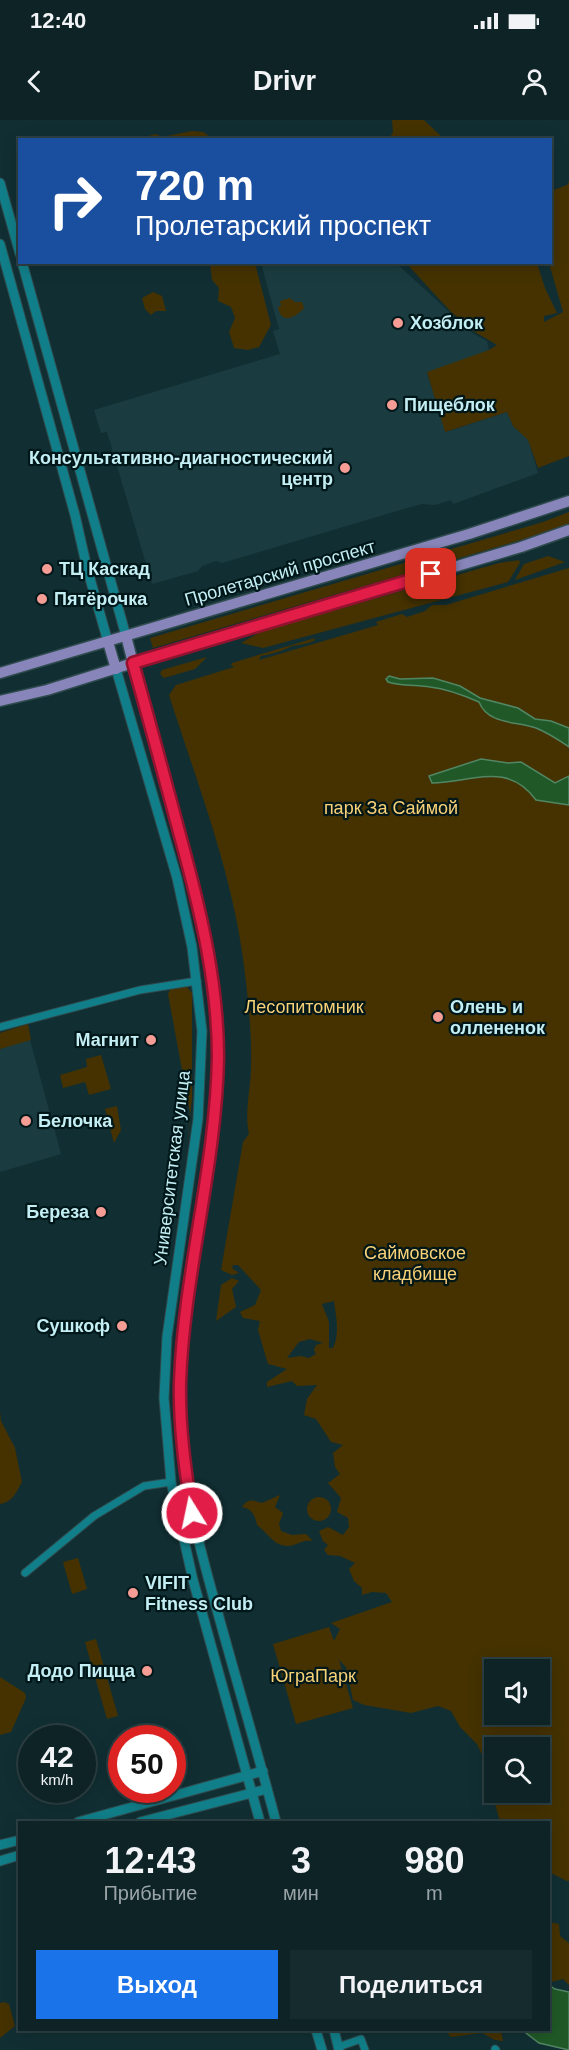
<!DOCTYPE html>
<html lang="ru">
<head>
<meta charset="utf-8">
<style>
  body { margin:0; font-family:Helvetica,sans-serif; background:#162b2e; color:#f1f3f6; height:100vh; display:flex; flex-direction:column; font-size:22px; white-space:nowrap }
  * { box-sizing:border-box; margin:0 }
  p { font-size:20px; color:#9aa4a7 }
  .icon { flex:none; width:33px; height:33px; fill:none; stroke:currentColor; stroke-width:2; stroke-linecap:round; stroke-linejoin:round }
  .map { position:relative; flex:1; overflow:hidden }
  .details { position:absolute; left:18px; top:1701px; width:532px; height:210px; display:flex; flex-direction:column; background:#0d2326; border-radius:0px; box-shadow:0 3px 15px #0003,0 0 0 2px #2d4043 }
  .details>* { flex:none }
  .hud { position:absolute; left:18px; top:18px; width:534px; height:126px; border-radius:0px; box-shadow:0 3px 15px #0003,0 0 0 2px #2d4043; background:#1a4fa0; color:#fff; overflow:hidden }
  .controls { position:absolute; left:484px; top:1539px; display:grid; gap:12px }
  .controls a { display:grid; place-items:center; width:66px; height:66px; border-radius:0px; background:#0d2326; box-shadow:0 3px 15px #0003,0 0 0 2px #2d4043; font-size:30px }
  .speed { position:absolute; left:18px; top:1605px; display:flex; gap:12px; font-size:30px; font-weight:700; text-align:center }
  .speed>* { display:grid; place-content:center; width:78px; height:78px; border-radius:50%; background:#0d2326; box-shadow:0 3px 15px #0003,0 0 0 2px #2d4043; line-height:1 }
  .speed small { font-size:15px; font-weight:400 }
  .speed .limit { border:9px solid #d22; background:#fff; color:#111 }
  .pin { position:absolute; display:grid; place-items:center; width:51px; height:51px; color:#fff; margin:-26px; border-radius:12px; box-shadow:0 3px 9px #0006 }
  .me { position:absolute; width:66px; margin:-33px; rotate:350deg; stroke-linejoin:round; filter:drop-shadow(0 0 4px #0008) }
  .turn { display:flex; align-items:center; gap:21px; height:126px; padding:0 18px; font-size:27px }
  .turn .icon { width:78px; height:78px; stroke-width:2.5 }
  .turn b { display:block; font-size:42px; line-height:51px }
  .eta { display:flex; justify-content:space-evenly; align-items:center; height:102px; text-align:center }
  .eta b { font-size:36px; font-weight:800; line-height:42px }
  .primary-button { display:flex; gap:12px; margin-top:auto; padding:12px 18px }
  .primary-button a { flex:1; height:69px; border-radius:0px; background:#1a73e8; color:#fff; font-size:24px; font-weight:800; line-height:69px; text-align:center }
  .primary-button a+a { background:#162b2e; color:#f1f3f6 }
  .status { display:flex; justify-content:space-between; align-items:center; height:42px; padding:0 30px; background:#0d2326; direction:ltr }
  .status svg { height:16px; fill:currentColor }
  header { display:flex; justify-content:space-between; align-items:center; height:78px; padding:0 18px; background:#0d2326; font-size:27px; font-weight:800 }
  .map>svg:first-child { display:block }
</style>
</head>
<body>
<div class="status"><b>12:40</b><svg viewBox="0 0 49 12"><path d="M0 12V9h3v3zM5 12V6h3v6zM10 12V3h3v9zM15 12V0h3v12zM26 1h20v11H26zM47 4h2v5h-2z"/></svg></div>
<header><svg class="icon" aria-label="back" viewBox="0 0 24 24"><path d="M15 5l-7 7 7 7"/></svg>Drivr<svg class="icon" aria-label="person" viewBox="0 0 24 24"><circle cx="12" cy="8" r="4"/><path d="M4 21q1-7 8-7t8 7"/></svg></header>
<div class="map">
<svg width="569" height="1930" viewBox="0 0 569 1930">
  <rect width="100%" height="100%" fill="#112f33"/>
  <!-- built -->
  <g fill="#1a3c40">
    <polygon points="261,143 396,143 472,213 487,221 489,230 427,253 446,312 507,292 513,306 528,319 538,353 453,384 451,380 435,385 422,384 407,388 222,443 216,441 202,446 198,451 152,464 107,312 101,313 94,290 280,234 273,211 279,209"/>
    <polygon points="30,920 61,1034 0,1052 0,929"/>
  </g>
  <!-- green -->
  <g fill="#453200" fill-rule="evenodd">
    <polygon points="392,0 424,0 444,19 389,19 393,12"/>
    <polygon points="192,11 203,12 213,19 222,18 221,20 147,20 144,17 156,14 162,17"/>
    <polygon points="569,61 569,336 538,348 528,320 513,306 507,292 445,312 427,252 489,230 497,225 475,212 451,192 406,143 537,143 545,168 557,193 544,196 544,202 563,192 549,143 551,71 567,65"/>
    <polygon points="210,143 255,143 271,205 259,227 248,230 234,228 229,212 235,198 231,187 218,181 219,168 212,160"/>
    <polygon points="153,172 162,176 166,191 156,191 151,195 145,189 142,178"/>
    <path d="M290 178 295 182H302L304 188C295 198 281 205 278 187L281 186 280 181Z"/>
    <polygon points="569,392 569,405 548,412 153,528 150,518 543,402"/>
    <polygon points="548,436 565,442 515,460 524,444"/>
    <polygon points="519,440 520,443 508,462 263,528 241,523 262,511 499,443"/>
    <path d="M569 448V1761H567L549 1752V1702H497L500 1701 495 1684 492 1656 477 1624 460 1607 451 1591 438 1586 411 1593 364 1585 353 1580 346 1547 339 1540 353 1588 296 1604 273 1524 329 1507 334 1521 340 1509 331 1503 392 1482 386 1473 372 1472 362 1475V1468L354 1461 349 1449 355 1443 340 1436 328 1435 324 1430 328 1425 323 1421 319 1411 328 1407 343 1415 349 1407 348 1398 337 1392 341 1378 328 1363 340 1354 335 1347 333 1333 343 1325 331 1322 316 1299 304 1295 307 1279 317 1265 297 1266 292 1261 267 1267V1262L287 1249 268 1244 258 1210 260 1201 243 1198 240 1192 255 1185 261 1170 238 1145H233L232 1148 239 1153 232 1155 221 1150 243 1022 249 1014C244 991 251 969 251 946 252 914 248 879 244 846 233 754 197 663 169 575L176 565 234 547 231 545 232 543 315 518 314 521C305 525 294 525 290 527 280 532 272 534 261 536L259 540 378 505 376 502 402 494 407 497 425 491 432 485H446ZM334 1181C336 1197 340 1213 333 1228H329V1202L322 1184ZM310 1219 323 1223 316 1225 314 1230 316 1234 309 1238 301 1236 287 1238 299 1222ZM495 1550H540V1594H495ZM495 1628H540V1672H495Z"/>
    <polygon points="207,537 195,549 164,558 160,554 162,550"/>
    <polygon points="180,866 186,866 192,873 192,978 187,1028 190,993 168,874 171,868"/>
    <polygon points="28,904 31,920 0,929 0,913"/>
    <polygon points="101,935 111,969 89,975 85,962 63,968 60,955 87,947 86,939"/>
    <polygon points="117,986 121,1010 114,1023 105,989"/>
    <polygon points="232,1158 239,1161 232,1169 236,1187 216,1201 221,1165"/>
    <path d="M0 1292 1 1301 15 1328 22 1362C16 1372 13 1382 0 1384Z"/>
    <path d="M280 1375 275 1387 283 1393 279 1404 281 1411 292 1415 306 1414 313 1421C304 1420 302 1422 294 1425 276 1430 269 1414 257 1405 255 1395 252 1389 242 1387 248 1378 253 1380 262 1383Z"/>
    <circle cx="319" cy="1389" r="12"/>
    <polygon points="78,1438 87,1469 72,1474 63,1442"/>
    <polygon points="96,1519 118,1596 107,1599 85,1522"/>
    <polygon points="0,1557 25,1573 26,1578 11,1612 0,1615"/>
    <polygon points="549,1802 559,1804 560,1816 569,1823 569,1865 563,1859 551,1862 549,1857"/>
    <polygon points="4,1882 9,1884 15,1906 0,1918 0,1883"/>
    <polygon points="445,1910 501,1910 503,1921 495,1920 482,1913 451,1917"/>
  </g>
  <!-- water -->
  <g fill="#205927" stroke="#518664" stroke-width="1.5">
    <path d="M389 556 400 559 433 558 460 566 480 578 518 588 535 599 551 601 569 608V627C559 620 548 613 536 608 517 601 488 605 479 582 463 575 447 569 430 567 416 565 401 566 388 562L386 559Z"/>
    <path d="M481 639 508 643 521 642 555 663 569 656V685L536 680C507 640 471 663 432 663L429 656Z"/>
    <polygon points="549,1865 555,1869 569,1872 569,1930 539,1923 522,1910 549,1910"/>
  </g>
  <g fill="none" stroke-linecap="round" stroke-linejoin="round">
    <!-- street casing -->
    <g stroke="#2f4b4e" stroke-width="9">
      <g id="street">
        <polyline points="0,907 140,870 197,861"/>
        <polyline points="25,1453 94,1396 144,1366 171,1362"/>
        <polyline points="338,1927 361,1919 365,1930"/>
        <polyline points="495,1929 496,1930"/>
      </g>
    </g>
    <!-- secondary casing -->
    <g stroke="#2f4b4e" stroke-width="11">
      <g id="secondary">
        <polyline points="0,63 20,134"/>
        <polyline points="0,124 75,395 87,448 108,522"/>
        <polyline points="22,142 126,516"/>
        <path d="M133 543C149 600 165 658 180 715 202 799 221 880 217 967 211 1086 171 1202 181 1322 187 1385 205 1447 222 1508 240 1573 259 1637 276 1702"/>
        <polyline points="116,549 177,758 192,827 202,911 198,999 167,1217 164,1278 171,1362 193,1460 260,1702"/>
        <polyline points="78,1702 263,1651"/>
        <polyline points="140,1702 267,1669"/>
        <polyline points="0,1725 20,1720"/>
        <polyline points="0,1741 20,1735"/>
        <polyline points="316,1910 322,1930"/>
        <polyline points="334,1910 339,1930"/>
      </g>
    </g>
    <!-- primary casing -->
    <g stroke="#2f4b4e" stroke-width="13">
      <g id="primary">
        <polyline points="126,516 133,543"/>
        <polyline points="108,522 116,549"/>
        <polyline points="0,553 469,414 569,381"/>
        <polyline points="0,581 47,570 152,537 521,427 569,410"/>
      </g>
    </g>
    <!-- street -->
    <use href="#street" stroke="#117f89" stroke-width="7"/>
    <!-- secondary -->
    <use href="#secondary" stroke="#117f89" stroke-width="9"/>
    <!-- primary -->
    <use href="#primary" stroke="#8885ba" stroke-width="10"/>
  </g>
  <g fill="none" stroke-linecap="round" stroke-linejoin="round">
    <!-- route casing -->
    <g stroke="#92132f" stroke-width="15">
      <path id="route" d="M192 1393C185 1349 179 1306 180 1262 184 1152 216 1047 218 937 218 864 201 793 182 723 166 663 150 603 133 543L431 454"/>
    </g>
    <!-- route -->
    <use href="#route" stroke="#e11d48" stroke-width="10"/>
  </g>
  <!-- markers -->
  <g fill="#f59c94" stroke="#00171a" stroke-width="2">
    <circle cx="398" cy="203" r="6"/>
    <circle cx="392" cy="285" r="6"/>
    <circle cx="345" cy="348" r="6"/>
    <circle cx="47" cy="449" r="6"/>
    <circle cx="42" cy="479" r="6"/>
    <circle cx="438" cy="897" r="6"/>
    <circle cx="151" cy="920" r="6"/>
    <circle cx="26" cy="1001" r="6"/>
    <circle cx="101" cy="1092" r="6"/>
    <circle cx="122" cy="1206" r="6"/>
    <circle cx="133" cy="1473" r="6"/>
    <circle cx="147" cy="1551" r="6"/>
  </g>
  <g text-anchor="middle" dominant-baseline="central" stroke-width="4.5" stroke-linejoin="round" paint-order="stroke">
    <!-- poi labels -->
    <g font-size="18" font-weight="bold" fill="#c3eef3" stroke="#00171a" text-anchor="start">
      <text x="410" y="203">Хозблок</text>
      <text x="404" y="285">Пищеблок</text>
      <text x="333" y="338" text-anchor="end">Консультативно-диагностический<tspan x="333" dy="21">центр</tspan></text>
      <text x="59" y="449">ТЦ Каскад</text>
      <text x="54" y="479">Пятёрочка</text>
      <text x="450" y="887">Олень и<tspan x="450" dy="21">оллененок</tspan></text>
      <text x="139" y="920" text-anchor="end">Магнит</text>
      <text x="38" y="1001">Белочка</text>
      <text x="89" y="1092" text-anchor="end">Береза</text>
      <text x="110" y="1206" text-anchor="end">Сушкоф</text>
      <text x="145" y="1463">VIFIT<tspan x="145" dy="21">Fitness Club</tspan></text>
      <text x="135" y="1551" text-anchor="end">Додо Пицца</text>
    </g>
    <!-- street labels -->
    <g font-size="18" fill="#c3eef3" stroke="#00171a">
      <text transform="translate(280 453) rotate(-16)">Пролетарский проспект</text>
      <text transform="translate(172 1048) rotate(-83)">Университетская улица</text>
    </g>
    <!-- park labels -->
    <g font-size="18" fill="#f9d177" stroke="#00171a">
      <text x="391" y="688">парк За Саймой</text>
      <text x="304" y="887">Лесопитомник</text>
      <text x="415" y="1133">Саймовское<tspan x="415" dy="21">кладбище</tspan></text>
      <text x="313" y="1556">ЮграПарк</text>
    </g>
  </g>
</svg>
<div class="controls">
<a><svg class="icon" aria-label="sound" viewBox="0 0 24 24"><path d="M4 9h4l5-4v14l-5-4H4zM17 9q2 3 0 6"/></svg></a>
<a><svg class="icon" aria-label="search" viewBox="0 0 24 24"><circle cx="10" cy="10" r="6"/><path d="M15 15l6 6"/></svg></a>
</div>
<div class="speed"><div>42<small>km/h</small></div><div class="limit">50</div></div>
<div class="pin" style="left:431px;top:454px;background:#d93025"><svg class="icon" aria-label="arrive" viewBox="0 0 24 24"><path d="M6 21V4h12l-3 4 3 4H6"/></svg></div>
<svg class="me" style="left:192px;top:1393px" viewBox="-20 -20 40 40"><circle r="17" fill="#e11d48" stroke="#fff" stroke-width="3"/><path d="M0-11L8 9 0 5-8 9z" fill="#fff"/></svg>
<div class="hud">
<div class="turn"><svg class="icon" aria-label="right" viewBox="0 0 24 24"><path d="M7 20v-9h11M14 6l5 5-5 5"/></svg><div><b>720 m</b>Пролетарский проспект</div></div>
</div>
<section class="details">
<div class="eta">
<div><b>12:43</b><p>Прибытие</p></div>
<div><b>3</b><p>мин</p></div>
<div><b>980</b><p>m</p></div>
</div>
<div class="primary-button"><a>Выход</a><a>Поделиться</a></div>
</section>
</div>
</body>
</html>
